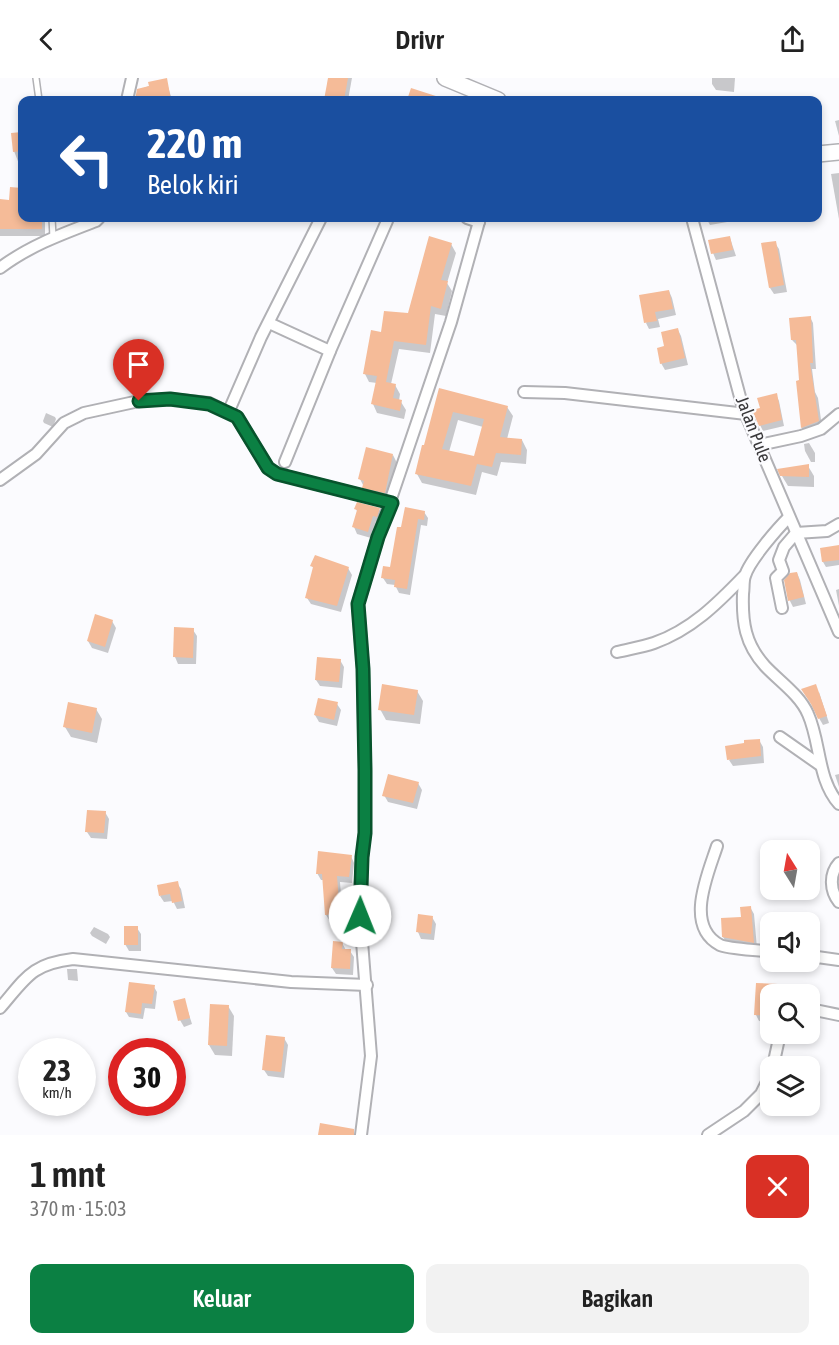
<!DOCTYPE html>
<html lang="id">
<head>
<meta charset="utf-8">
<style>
  body { margin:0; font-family:"Asap Condensed",sans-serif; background:#f2f2f2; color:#222; height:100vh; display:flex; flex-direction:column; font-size:22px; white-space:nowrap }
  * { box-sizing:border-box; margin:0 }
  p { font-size:20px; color:#767676 }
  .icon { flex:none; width:33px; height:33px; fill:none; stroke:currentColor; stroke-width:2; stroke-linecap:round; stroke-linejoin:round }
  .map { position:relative; height:1057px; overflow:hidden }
  .drawer { display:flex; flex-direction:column; background:#fff; flex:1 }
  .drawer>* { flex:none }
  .guide { position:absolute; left:18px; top:18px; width:804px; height:126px; border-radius:12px; box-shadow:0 3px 9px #0003; background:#1a4fa0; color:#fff; overflow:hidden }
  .needle { width:39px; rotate:349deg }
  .tools { position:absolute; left:760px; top:762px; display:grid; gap:12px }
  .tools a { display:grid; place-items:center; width:60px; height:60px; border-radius:12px; background:#fff; box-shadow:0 3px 9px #0003; font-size:30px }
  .speed { position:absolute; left:18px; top:960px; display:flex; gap:12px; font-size:30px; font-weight:700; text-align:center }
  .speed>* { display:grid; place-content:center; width:78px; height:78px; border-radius:50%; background:#fff; box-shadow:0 3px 9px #0003; line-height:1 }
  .speed small { font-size:15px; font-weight:400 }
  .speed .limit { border:9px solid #d22; background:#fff; color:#111 }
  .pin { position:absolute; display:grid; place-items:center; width:51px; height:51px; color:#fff; margin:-62px -26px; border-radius:50% 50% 50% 0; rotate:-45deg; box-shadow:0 0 6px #0007 }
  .pin .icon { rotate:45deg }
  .me { position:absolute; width:66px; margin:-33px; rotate:1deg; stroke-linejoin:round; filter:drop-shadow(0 0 4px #0008) }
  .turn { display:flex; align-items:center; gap:21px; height:126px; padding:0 30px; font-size:27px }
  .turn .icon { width:78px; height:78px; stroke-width:2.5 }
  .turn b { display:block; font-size:42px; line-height:51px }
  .round { display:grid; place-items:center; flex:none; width:63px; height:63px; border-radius:12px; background:#f2f2f2 }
  .headline { display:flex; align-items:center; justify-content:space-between; height:102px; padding:0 30px }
  h1 { font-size:36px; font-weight:600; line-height:45px }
  .button { display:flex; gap:12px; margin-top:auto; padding:12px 30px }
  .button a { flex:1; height:69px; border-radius:12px; background:#0b8043; color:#fff; font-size:24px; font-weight:600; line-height:69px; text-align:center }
  .button a+a { background:#f2f2f2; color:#222 }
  header { display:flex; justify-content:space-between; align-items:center; height:78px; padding:0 30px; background:#fff; font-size:27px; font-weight:600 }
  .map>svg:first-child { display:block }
</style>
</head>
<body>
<header><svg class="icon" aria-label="back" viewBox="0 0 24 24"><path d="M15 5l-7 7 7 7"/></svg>Drivr<svg class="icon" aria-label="share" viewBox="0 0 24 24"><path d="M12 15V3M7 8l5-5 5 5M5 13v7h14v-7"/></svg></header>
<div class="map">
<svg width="839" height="1057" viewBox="0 0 839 1057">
  <rect width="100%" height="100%" fill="#fbfbfe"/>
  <!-- shadow -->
  <g fill="#0003" fill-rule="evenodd">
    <polygon points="330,0 352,0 348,22 326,22"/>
    <polygon points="712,0 735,0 734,14 716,12 712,6"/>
    <polygon points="166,2 172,22 136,22 138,12"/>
    <polygon points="839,42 839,58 835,43"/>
    <polygon points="22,55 22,91 21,91 14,73 12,56"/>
    <polygon points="839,95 839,141 831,96"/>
    <polygon points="11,111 22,111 22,140 45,140 45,158 0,158 0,123 10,123"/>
    <polygon points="73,140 95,140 77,150"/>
    <polygon points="706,140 733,140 733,143 710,147"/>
    <polygon points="730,160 736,178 716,182 713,175"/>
    <polygon points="775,165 779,171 787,214 774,216 770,210"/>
    <polygon points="451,166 456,175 447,205 452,213 446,238 435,236 430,275 399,271 391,306 395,307 400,316 399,323 401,324 406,332 404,341 377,335 373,326 377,305 369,304 365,296 383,256 409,237"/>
    <polygon points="669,213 672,220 676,237 658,241 660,249 649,251 646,245"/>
    <polygon points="810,239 813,245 816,291 812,291 815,314 818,320 822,349 805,356 802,350 797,304 801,304 798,268 792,262"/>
    <polygon points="678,252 681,258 688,287 665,292 661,285 666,269"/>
    <path d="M440 312 507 329 513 338 507 361 522 362 527 372 526 386 501 384 497 398 482 394 476 417 422 405 417 396ZM458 342 483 349 475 380 449 374Z"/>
    <polygon points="776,317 779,323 784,348 763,353 760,347 761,331"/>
    <polygon points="46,335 55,339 56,341 53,349 44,345 43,343"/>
    <polygon points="809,365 815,375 815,384 811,384 805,373 804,366"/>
    <polygon points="393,377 398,387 390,424 369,419 360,401"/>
    <polygon points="808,388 814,398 814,409 788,408 782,398"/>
    <polygon points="356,431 379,431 383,438 380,445 376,443 371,460 357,456 354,449 358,435"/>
    <polygon points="424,434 428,440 427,448 421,447 410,517 399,515 395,507 387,506 383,500 391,491 402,451"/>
    <polygon points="839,469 839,487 826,489 823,484 821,472"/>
    <polygon points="312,488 348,490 352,497 341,534 311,526 307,520 314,491"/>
    <polygon points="797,495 800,502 806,526 793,529 790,523 786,503"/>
    <polygon points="839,511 839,528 836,512"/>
    <polygon points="112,543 116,550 108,575 92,570 88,563"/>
    <polygon points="193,552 197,558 196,586 178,586 175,579"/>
    <polygon points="340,582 344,589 342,610 320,608 316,602"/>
    <polygon points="417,613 423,623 420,646 386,642 380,631"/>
    <polygon points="819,614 829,645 823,647 819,640"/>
    <polygon points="337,626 341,632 337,648 319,644 315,637"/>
    <polygon points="96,631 102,641 97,665 71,659 65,649"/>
    <polygon points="759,662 763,669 764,685 733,688 729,682"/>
    <polygon points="839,696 839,709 835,697"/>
    <polygon points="418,705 422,712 417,731 388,724 384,717"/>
    <polygon points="105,734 109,741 107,761 91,760 87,754"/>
    <polygon points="351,778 354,785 352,805 340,804 343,842 330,843 326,837 324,802 321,802 317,795"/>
    <polygon points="177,805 181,811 185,830 177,831 173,823 164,824 160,818"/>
    <polygon points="750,829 754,836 757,870 727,865 723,859 743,840"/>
    <polygon points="432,839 436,846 434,862 421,861 418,854"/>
    <polygon points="94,849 108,856 110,859 106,866 92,858 90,855"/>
    <polygon points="137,850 141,856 141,873 129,873 125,866"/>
    <polygon points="342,865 346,872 350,873 354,879 353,897 336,896 332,890"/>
    <polygon points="67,891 77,891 78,903 68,902"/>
    <polygon points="777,907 780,916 771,916 771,944 759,943 756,937"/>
    <polygon points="154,909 157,914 155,931 145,930 143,941 129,939 126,934"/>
    <polygon points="184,921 192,946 184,949 180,942"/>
    <polygon points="228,928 234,938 232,978 215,977 209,967"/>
    <polygon points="284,960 288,967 284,1000 268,998 264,992"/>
  </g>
  <!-- building -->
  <g fill="#f5bb98" fill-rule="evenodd">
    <polygon points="167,0 171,22 152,22 151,19 135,22 137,11 149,8 148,4"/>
    <polygon points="328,0 348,0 344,22 324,22"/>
    <polygon points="411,10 442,20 442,22 407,22"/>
    <polygon points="22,54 22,73 13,74 11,55"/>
    <polygon points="10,109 22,110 22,140 42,140 42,151 0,151 0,121 9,122"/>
    <polygon points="429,158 452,165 441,202 448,203 441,231 431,228 426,267 394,263 386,304 396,306 393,320 402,322 400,333 371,326 377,298 363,296 371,252 381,254 384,233 408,235"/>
    <polygon points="730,158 733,172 711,176 708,162"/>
    <polygon points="776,163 784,207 769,210 761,165"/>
    <polygon points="669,212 673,231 655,234 657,243 644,245 639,217"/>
    <polygon points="811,238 813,285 810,285 819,343 801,350 796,303 799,302 796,262 791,262 789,240"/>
    <polygon points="678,250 685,280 660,286 657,270 664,268 661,254"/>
    <path d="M439 310 508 328 500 359 522 361 521 377 496 375 492 389 477 386 471 408 415 396 422 367H424ZM453 334 484 341 474 378 442 371Z"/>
    <polygon points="777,315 782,342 759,348 752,332 760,330 757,320"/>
    <polygon points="366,369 393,376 385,415 362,410 364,403 358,401"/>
    <polygon points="809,386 809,399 780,398 777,391"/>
    <polygon points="357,424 380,430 377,439 373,438 368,454 352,449 357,432 354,431"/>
    <polygon points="405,429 425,433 424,442 418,441 407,511 394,509 395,502 381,500 383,488 390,489 397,449 401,449"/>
    <polygon points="839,467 839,482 822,484 820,470"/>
    <polygon points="315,477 349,489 337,528 305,520 313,489 310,488"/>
    <polygon points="797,494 804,519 788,523 784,502 790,495"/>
    <polygon points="95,536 113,542 105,569 87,563"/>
    <polygon points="174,549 194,550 193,580 173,579"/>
    <polygon points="317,579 341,581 339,604 315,602"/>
    <polygon points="382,606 418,612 414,637 378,632"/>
    <polygon points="816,606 827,638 818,641 811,626 801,611"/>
    <polygon points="318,620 338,624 334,642 314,637"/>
    <polygon points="68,624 97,630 92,655 63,649"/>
    <polygon points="760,661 761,678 727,682 725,668 744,665 744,662"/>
    <polygon points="388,696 419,704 413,725 382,718"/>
    <polygon points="87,732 106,733 104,755 85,754"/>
    <polygon points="318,773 352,777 349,799 337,798 340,836 325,837 322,796 316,796"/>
    <polygon points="178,803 182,823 172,825 170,816 159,818 157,807"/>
    <polygon points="751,828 754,865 722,859 721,840 741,839 740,829"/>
    <polygon points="418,836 433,838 431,856 416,854"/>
    <rect x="124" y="848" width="14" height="19"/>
    <polygon points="333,863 343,864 342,871 351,871 350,891 331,890"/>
    <polygon points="129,904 155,907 152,926 142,925 141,936 125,934"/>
    <polygon points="756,905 778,906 777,916 771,916 771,938 754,937"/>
    <polygon points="185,920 190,940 178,943 173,923"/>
    <polygon points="210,926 229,927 227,968 208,967"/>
    <polygon points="266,957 285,959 281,994 262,992"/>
    <polygon points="320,1045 354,1051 354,1057 318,1057"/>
  </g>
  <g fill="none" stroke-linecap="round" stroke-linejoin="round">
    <!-- lane casing -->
    <g stroke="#b1b1b5" stroke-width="8">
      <g id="lane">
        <polyline points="36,0 39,22"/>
        <polyline points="52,140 53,159"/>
      </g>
    </g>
    <!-- street casing -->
    <g stroke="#b1b1b5" stroke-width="14">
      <g id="street">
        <polyline points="127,22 132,0"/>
        <polyline points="467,140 479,144"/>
        <polyline points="692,140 743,330 839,554"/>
        <path d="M0 190C29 168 62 156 96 143L99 140"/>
        <polyline points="269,245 330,273"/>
        <polyline points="524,314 565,315 746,336"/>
        <polyline points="231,328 261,259 321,140"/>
        <polyline points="759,367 801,358 821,351 839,336"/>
        <polyline points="285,384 330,273 387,143"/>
        <polyline points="0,402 36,376 64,345 84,335 139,323 170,321 209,325 237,339 268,390 277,396 392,425"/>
        <path d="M789 439C778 450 749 483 745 498 743 503 744 510 743 516 742 544 745 566 765 588 779 603 800 617 808 636 821 665 817 701 839 726"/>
        <polyline points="782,530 776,500 783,493 779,482 784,469 796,455 827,453 839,446"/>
        <path d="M617 574C629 571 642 569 654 565 691 552 717 526 744 498"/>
        <polyline points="780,659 820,687"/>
        <path d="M717 768C708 796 684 848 720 867 728 871 760 872 771 874"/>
        <path d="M839 785C829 796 830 813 839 824"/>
        <polyline points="810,878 839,882"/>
        <path d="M0 930C26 900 31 886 73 881L291 904 367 907"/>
        <polyline points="810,931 839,937"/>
        <polyline points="773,988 780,956"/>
        <polyline points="361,1057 371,978 360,838 362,779 365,755 365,691 363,591 358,526 378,459 451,244 480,140"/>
        <polyline points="708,1057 744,1033 761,1016 771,996"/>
      </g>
    </g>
    <!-- secondary casing -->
    <g stroke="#b1b1b5" stroke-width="18">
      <g id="secondary">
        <polyline points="445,0 498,22"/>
        <polyline points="818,76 839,74"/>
      </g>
    </g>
    <!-- lane -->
    <use href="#lane" stroke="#fff" stroke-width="5"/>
    <!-- street -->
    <use href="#street" stroke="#fff" stroke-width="10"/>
    <!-- secondary -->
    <use href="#secondary" stroke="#fff" stroke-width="15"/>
  </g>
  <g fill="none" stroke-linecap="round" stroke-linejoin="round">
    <!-- route casing -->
    <g stroke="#07532c" stroke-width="15">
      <polyline id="route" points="139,323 170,321 209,326 237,339 268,390 277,396 392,425 378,459 358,526 363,591 365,692 365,755 362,779 360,838"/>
    </g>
    <!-- route -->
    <use href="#route" stroke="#0b8043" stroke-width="10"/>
  </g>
  <g text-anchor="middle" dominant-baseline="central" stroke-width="4.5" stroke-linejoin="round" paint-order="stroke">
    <!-- street labels -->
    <g font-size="18" fill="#3a393b" stroke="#fbfbfe">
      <text transform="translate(754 351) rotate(69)">Jalan Pule</text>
    </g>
  </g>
</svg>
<div class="tools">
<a><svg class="needle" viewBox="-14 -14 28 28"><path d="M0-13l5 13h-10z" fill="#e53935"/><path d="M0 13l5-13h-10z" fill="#767676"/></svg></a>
<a><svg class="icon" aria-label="sound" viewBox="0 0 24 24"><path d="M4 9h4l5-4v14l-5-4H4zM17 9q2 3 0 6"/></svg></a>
<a><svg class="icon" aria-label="search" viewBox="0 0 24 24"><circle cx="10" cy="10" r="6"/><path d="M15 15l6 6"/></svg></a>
<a><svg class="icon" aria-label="layers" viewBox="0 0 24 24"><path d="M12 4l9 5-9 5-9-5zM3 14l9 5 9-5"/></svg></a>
</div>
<div class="speed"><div>23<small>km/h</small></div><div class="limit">30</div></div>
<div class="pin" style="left:139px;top:323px;background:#d93025"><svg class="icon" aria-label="arrive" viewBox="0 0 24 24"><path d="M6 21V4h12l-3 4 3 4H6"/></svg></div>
<svg class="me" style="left:360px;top:838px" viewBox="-20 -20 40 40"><circle r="19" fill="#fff"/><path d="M0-13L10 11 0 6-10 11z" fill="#0b8043"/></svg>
<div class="guide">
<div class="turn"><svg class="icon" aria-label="left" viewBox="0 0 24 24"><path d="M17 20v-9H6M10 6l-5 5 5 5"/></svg><div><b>220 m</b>Belok kiri</div></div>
</div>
</div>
<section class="drawer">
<div class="headline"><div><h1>1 mnt</h1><p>370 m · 15:03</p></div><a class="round" style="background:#d93025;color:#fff"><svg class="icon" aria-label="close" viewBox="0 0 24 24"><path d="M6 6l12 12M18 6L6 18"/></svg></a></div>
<div class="button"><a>Keluar</a><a>Bagikan</a></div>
</section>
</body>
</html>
